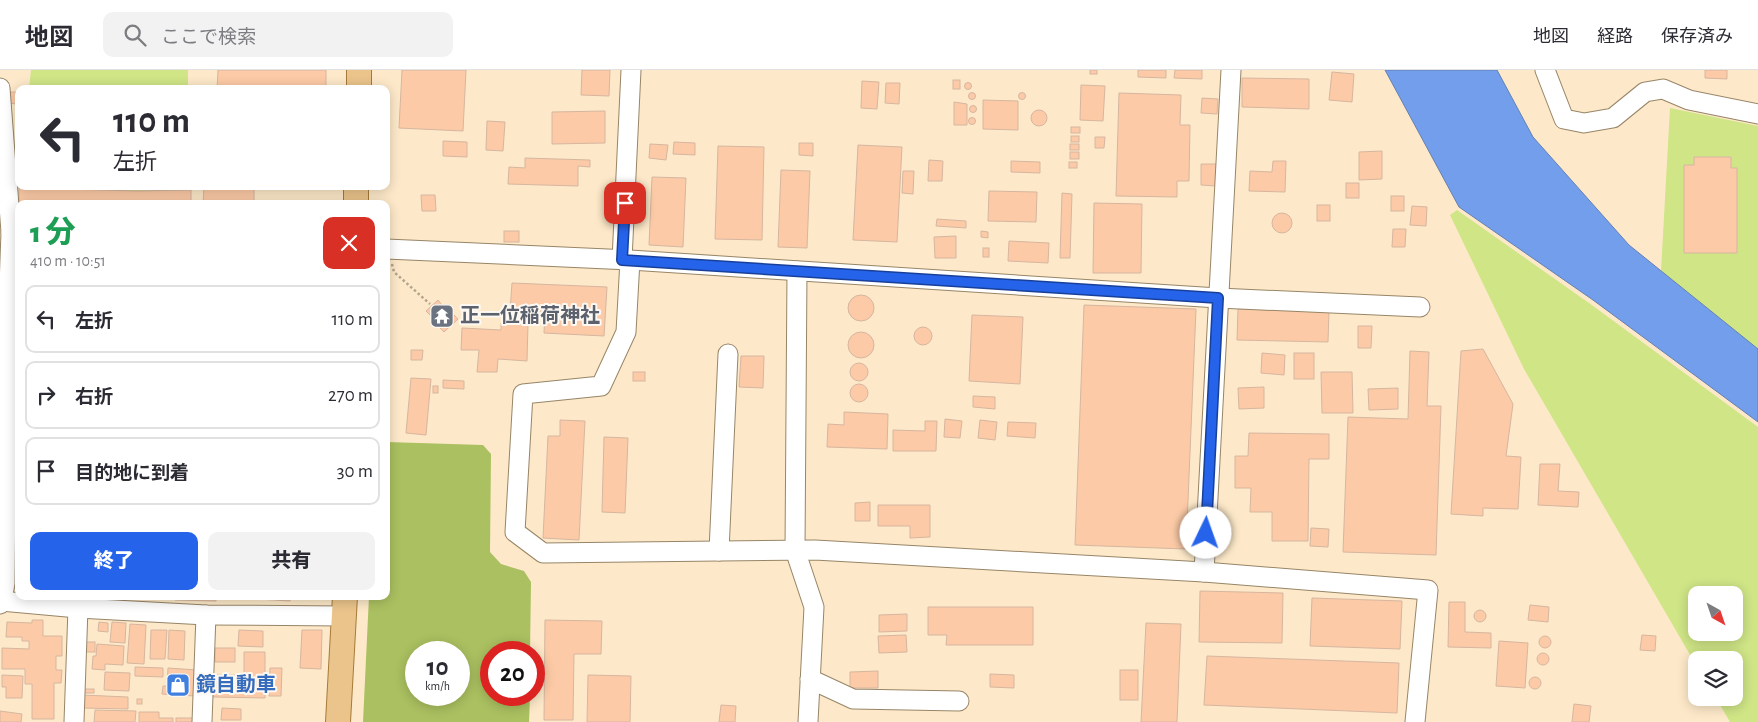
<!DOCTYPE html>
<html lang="ja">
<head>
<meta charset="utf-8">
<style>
  body { margin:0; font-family:"Alegreya Sans","Noto Sans JP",sans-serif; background:#f2f2f3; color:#2b2b33; height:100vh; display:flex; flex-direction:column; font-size:19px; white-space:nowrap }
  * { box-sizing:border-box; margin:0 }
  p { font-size:16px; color:#7c7c81 }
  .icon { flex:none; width:28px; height:28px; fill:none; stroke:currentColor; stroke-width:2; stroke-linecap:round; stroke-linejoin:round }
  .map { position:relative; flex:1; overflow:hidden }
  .side { position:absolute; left:15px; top:130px; width:375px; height:400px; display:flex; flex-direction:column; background:#fff; border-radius:10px; box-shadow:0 2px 12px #0003 }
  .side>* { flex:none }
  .top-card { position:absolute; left:15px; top:15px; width:375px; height:105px; border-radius:10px; box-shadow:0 2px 12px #0003; background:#fff; color:#2b2b33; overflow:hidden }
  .needle { width:32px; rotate:140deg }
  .buttons { position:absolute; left:1688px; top:516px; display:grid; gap:10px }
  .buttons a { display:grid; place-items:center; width:55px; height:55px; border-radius:10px; background:#fff; box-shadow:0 2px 12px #0003; font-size:25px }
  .speed { position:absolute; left:405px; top:571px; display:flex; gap:10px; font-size:25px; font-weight:700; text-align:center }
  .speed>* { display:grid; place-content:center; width:65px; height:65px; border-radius:50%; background:#fff; box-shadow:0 2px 12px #0003; line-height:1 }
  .speed small { font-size:12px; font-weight:400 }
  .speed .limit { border:8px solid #d22; background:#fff; color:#111 }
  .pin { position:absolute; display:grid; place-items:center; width:42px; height:42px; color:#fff; margin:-21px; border-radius:10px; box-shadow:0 2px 8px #0006 }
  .me { position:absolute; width:55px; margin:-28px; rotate:3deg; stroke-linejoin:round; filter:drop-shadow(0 0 4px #0008) }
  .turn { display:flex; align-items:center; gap:18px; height:105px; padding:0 15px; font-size:22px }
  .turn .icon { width:65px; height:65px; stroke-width:2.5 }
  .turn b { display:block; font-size:35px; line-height:42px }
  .round { display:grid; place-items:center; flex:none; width:52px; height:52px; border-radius:10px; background:#f2f2f3 }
  .overview { display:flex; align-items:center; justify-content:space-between; height:85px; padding:0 15px }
  h1 { font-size:30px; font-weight:800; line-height:38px; color:#1e9e55 }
  .button { display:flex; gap:10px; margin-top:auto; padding:10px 15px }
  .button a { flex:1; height:58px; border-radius:10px; background:#2563eb; color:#fff; font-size:20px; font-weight:800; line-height:58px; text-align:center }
  .button a+a { background:#f2f2f3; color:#2b2b33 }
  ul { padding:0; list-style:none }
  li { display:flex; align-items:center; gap:15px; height:68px; margin:0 10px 8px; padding:0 5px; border:2px solid #e1e1e2; border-radius:10px }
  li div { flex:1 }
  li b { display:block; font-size:19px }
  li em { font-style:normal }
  header { display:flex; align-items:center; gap:30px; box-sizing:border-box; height:70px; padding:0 25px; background:#fff; border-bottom:1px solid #e1e1e2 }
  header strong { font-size:24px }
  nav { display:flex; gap:28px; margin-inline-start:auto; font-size:18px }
  .search { width:350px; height:45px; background:#f2f2f3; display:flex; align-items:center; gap:12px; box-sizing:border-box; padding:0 18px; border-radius:10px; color:#7c7c81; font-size:19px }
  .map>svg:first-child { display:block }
</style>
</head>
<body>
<header>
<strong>地図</strong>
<div class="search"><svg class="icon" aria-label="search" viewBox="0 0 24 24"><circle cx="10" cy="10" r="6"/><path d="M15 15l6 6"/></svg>ここで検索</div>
<nav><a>地図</a><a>経路</a><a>保存済み</a></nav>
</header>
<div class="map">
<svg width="1758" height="652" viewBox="0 0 1758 652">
  <rect width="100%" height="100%" fill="#fde9c9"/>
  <!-- green -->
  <g fill="#cfe586" fill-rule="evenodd">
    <polygon points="31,0 188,0 188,19 29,19"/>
    <polygon points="1670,38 1758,56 1758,279 1661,201"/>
    <path d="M48 116H191V120C144 121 95 124 48 116Z"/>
    <path d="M1457 140 1589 233 1758 357V652H1730L1716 628H1734V590H1696V595L1524 299 1450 145ZM1696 525H1734V562H1696Z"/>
  </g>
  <!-- forest -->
  <path fill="#abc060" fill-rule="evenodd" d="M387 372 483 375 491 384 490 482 501 494 524 501 531 512 530 582H491V625H530L529 652H363L369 526H386ZM416 582H459V625H416Z"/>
  <!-- water -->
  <polygon fill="#729eeb" stroke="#6480b2" points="1385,0 1497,0 1533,67 1629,175 1758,279 1758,352 1593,230 1459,137"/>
  <!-- building -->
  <g fill="#fccaa6" stroke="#d6b6a0">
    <polygon points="218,0 326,0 326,19 217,19"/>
    <polygon points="402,0 466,0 463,61 399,58"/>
    <polygon points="582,0 610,0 609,26 581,25"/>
    <rect x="1090" y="0" width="7" height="4"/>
    <polygon points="1138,0 1166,0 1166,8 1138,7"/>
    <polygon points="1175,0 1202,0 1202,9 1174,8"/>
    <polygon points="1705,0 1727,0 1727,9 1705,8"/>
    <polygon points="1332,2 1354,4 1352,32 1329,30"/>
    <polygon points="1242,8 1309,9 1309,39 1242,37"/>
    <rect x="953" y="10" width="7" height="9"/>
    <polygon points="862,11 879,12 877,39 861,38"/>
    <circle cx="968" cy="16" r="3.5"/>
    <polygon points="886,13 900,13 899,34 885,33"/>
    <polygon points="1081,15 1105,16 1103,51 1080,50"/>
    <polygon points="9,22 16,22 16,34 9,33"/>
    <circle cx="1022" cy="26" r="3.5"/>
    <circle cx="972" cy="26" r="3.5"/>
    <polygon points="1119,23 1181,25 1180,55 1190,55 1189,111 1177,111 1177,127 1116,126"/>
    <polygon points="1202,28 1218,29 1217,44 1201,43"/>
    <polygon points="983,30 1018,31 1018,60 983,59"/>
    <polygon points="954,32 967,34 967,55 954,55"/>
    <circle cx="973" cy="39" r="3.5"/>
    <circle cx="1039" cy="48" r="8"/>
    <polygon points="605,41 605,73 552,74 552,42"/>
    <circle cx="972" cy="51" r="3.5"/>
    <polygon points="487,51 505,52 503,81 486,80"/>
    <rect x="1071" y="57" width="9" height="6"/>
    <rect x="1071" y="66" width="8" height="6"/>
    <polygon points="1095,67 1105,67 1104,78 1095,78"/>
    <polygon points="443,71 467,72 467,87 443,86"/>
    <polygon points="674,72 695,73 695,85 673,84"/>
    <polygon points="799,73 813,73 813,86 799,85"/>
    <polygon points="650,74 668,75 666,90 649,88"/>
    <rect x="1070" y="74" width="9" height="6"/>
    <polygon points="858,75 902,77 897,172 853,170"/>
    <polygon points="718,76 764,77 762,170 715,169"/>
    <polygon points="1382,81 1382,109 1359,110 1359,82"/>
    <rect x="1070" y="82" width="9" height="7"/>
    <polygon points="1694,87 1731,87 1731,98 1737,98 1737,183 1684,183 1684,95 1694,95"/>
    <polygon points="525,88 590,90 590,97 578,96 578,116 508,114 509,97 525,98"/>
    <polygon points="929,90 943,91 942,111 928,111"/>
    <polygon points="1011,91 1040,92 1040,103 1011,102"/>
    <polygon points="1273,91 1286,91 1285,122 1249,121 1250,101 1272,102"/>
    <rect x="1069" y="92" width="8" height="6"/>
    <polygon points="1201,94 1216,94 1216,116 1201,115"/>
    <polygon points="781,100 810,101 807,178 778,177"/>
    <polygon points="903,101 914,101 913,124 902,123"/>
    <polygon points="652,107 686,108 683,177 649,175"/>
    <rect x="1346" y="113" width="13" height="15"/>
    <polygon points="19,116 48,116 66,119 137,121 191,120 191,134 19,134"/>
    <polygon points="204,116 254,116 254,134 203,134"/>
    <polygon points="989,121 1037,122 1036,152 988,151"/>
    <polygon points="1062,123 1072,124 1070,188 1060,188"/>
    <polygon points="421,125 435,125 436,141 422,141"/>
    <rect x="1391" y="126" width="13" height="15"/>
    <polygon points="1094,133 1142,134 1141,203 1093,203"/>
    <rect x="1317" y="135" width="13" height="16"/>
    <polygon points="1412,136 1427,137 1426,156 1410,155"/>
    <circle cx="1282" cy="153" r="10"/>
    <polygon points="937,149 966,151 966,158 936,156"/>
    <polygon points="1393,159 1406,159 1405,177 1392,177"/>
    <rect x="504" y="161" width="15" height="11"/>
    <polygon points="981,161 988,162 988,168 981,167"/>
    <polygon points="956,166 956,188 935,188 934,167"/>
    <polygon points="1009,171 1049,173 1048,193 1008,191"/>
    <rect x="983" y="178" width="6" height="9"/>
    <polygon points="512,213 607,217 604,266 544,263 545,242 510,241"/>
    <circle cx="861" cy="238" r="13"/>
    <polygon points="438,230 445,239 444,240 447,244 450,241 458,249 444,262 436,254 439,251 435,247 434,249 426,241"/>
    <polygon points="1084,235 1196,239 1186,479 1075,475"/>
    <polygon points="1238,239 1329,241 1328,272 1237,270"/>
    <polygon points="972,245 1023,247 1020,314 969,311"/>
    <polygon points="501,253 528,254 527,291 498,289 497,302 477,302 479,280 461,280 462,258 501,260"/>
    <polygon points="1358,256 1372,256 1371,278 1358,278"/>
    <circle cx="923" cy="266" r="9"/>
    <circle cx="861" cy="275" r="13"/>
    <polygon points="1483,279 1513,334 1506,386 1521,387 1518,439 1483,438 1483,446 1451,444 1461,281"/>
    <polygon points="411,280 423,280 422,290 411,290"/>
    <polygon points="1410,281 1429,282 1427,336 1441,336 1436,485 1343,482 1348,347 1408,349"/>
    <polygon points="1262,283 1285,285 1284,305 1261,303"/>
    <rect x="1294" y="283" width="20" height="26"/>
    <polygon points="741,286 764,286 763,318 739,317"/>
    <circle cx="859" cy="302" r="9"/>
    <rect x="633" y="302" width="12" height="9"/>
    <polygon points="1321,302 1352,302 1353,343 1322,343"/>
    <polygon points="411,308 431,309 426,365 406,363"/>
    <polygon points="443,310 464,311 464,319 443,318"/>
    <circle cx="859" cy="323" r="9"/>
    <rect x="433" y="316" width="5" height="7"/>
    <polygon points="1264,317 1264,338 1239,339 1238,318"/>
    <polygon points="1398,318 1398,339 1369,340 1368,319"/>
    <polygon points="973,326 995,327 995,339 973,337"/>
    <polygon points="844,342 888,344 887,379 827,377 828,354 844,355"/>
    <polygon points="945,349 962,351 960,368 944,367"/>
    <polygon points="560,350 585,351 579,470 543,468 548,366 560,366"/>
    <polygon points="980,350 997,352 995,370 978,368"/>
    <polygon points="925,351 937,351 936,381 893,381 893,360 925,361"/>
    <polygon points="1008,352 1036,353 1035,368 1007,366"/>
    <polygon points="1249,363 1329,364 1329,389 1309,389 1308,471 1272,471 1272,442 1250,442 1251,418 1235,418 1235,386 1248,386"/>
    <polygon points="604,367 628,368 625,443 602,442"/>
    <polygon points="1540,394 1560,394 1558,421 1579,422 1578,437 1538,435"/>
    <polygon points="870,432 870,451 855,451 855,433"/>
    <polygon points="878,435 930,435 930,467 910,468 910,456 878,456"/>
    <polygon points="16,453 19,453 19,474 15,473"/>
    <polygon points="1311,458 1329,459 1328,477 1310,476"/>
    <polygon points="1200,521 1283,523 1282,573 1199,572"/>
    <polygon points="175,526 216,526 216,531 175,530"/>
    <polygon points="258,526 291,526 290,531 258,529"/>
    <polygon points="1312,528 1402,531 1400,579 1310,576"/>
    <polygon points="1449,532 1465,532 1465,562 1491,563 1491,578 1448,577"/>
    <polygon points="1530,535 1549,537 1548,552 1528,550"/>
    <polygon points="928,537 1033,537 1033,575 946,575 947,565 928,565"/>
    <circle cx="1480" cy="546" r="6"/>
    <polygon points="907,544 907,561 879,562 879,545"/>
    <polygon points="32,550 43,550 43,566 62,566 62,586 56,586 56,600 62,600 61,613 54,613 54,649 32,649 32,614 25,614 25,599 2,599 2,578 29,579 29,571 22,571 22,567 6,567 7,552 32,553"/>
    <polygon points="545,550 602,551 601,584 574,584 573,650 544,650"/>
    <polygon points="99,552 108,553 108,562 98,561"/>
    <polygon points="112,552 126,553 125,573 110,572"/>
    <polygon points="1146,553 1181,554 1177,652 1141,652"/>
    <polygon points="130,554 146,555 144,594 127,593"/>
    <polygon points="151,560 167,560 165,589 150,589"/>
    <polygon points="169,560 185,561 184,590 168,589"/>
    <polygon points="239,560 263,561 263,577 238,576"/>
    <polygon points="302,560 322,560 321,599 300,598"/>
    <polygon points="906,565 907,582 879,583 878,566"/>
    <polygon points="1642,565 1656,566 1655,581 1640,580"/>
    <circle cx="1545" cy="572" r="6"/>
    <polygon points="1499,571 1528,573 1525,618 1496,616"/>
    <rect x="84" y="572" width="11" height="10"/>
    <polygon points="97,574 124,576 123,595 105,594 105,600 92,599 93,586 96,586"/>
    <rect x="215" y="578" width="20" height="14"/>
    <polygon points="244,582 265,582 265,628 213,627 213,605 244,605"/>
    <circle cx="1543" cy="589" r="6"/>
    <polygon points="1207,586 1399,593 1397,643 1204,635"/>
    <polygon points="135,597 163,598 163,607 135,606"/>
    <polygon points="168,598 197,600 195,626 162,624 163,616 167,616"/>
    <polygon points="270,598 282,598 281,626 269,626"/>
    <rect x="1120" y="600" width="18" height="30"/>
    <polygon points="878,601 878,618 850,618 850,602"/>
    <polygon points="105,602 130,603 129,621 104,620"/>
    <polygon points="990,604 1014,605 1014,618 990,617"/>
    <polygon points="2,605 23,606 22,628 6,628 6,617 2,617"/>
    <polygon points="588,605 631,606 630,652 587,652"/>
    <circle cx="1535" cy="613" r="6"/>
    <rect x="83" y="619" width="11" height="4"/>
    <polygon points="82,625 128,627 128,639 82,638"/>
    <rect x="137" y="629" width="5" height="5"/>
    <polygon points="1574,634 1591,636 1589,652 1572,652"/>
    <polygon points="721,635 736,636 735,652 719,652"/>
    <polygon points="222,638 241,639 241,650 221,650"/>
    <polygon points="95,640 136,641 135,652 94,652"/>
    <polygon points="0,641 22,644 21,652 0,652"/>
    <polygon points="139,642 159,642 159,648 173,648 173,652 139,652"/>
    <rect x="176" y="648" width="17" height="4"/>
  </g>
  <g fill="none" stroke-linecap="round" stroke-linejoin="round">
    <!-- minor casing -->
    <g stroke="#978567" stroke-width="21">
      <g id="minor">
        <polyline points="1545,0 1564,49 1584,53 1613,48 1645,22 1663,19 1689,30 1758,44"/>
        <polyline points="0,18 11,162"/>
        <polyline points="386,179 630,190 1218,228 1420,237"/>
        <polyline points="622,190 631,0"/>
        <polyline points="630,190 626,262 601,316 523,324 515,462 543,483 815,480 1204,502 1231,0"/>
        <polyline points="797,201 795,480 814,537 808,652"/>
        <polyline points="719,481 728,284"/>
        <polyline points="1204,502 1428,520 1415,652"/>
        <polyline points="0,531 78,538 206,545 344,546"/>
        <polyline points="0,534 2,531 5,513 8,244 11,162 19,162"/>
        <polyline points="810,609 853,629 959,631"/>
        <polyline points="74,652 78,538"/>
        <polyline points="202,652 206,545"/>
      </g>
    </g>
    <!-- major casing -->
    <g stroke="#a67a38" stroke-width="26">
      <g id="major">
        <polyline points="359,19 359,0"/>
        <polyline points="356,134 356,116"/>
        <polyline points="338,652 345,526"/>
      </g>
    </g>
    <!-- path -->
    <polyline stroke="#b3a48c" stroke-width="2.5" stroke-dasharray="2.5 2.5" stroke-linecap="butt" points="392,194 394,202 430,234"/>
    <!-- minor -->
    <use href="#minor" stroke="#fff" stroke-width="19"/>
    <!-- major -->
    <use href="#major" stroke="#eac48b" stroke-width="24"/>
  </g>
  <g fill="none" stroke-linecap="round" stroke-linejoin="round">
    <!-- route casing -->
    <g stroke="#184099" stroke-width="12">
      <polyline id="route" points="625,133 622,190 1218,228 1206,463"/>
    </g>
    <!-- route -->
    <use href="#route" stroke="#2563eb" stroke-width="9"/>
  </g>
  <!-- icons -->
  <defs>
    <g id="temple-square" transform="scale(1.25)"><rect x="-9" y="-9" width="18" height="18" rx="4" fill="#6b7280" stroke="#fdf9f2"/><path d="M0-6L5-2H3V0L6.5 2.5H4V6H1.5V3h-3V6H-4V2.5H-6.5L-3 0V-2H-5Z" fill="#fff"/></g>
    <g id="shop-square" transform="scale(1.25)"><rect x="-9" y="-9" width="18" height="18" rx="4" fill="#3f7fe0" stroke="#fdf9f2"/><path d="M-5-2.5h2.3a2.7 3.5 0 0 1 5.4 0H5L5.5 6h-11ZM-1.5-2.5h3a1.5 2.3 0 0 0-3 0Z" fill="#fff"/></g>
  </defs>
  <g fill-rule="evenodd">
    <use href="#temple-square" x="442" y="246"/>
    <use href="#shop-square" x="178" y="615"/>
  </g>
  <g text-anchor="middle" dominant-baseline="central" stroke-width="4" stroke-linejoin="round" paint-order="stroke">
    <!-- worship labels -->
    <g font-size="20" font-weight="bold" fill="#5b616d" stroke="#fdf9f2" text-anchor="start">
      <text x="460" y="246">正一位稲荷神社</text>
    </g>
    <!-- shop labels -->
    <g font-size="20" font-weight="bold" fill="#366cbe" stroke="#fdf9f2" text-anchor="start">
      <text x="196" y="615">鏡自動車</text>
    </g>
  </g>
</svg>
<div class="buttons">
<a><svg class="needle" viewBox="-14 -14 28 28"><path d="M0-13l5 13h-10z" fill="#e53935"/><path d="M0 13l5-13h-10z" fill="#7c7c81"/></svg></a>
<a><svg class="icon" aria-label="layers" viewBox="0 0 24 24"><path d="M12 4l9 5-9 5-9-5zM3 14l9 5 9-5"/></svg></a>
</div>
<div class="speed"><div>10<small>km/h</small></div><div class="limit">20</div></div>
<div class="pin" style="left:625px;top:133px;background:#d93025"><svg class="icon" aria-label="arrive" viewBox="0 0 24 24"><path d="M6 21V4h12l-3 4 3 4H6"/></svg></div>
<svg class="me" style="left:1206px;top:463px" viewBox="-20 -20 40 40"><circle r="19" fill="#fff"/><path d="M0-13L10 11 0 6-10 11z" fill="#2563eb"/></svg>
<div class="top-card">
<div class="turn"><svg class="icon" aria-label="left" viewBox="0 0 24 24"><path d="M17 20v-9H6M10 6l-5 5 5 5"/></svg><div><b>110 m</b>左折</div></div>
</div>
<section class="side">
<div class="overview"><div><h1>1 分</h1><p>410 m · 10:51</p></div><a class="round" style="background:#d93025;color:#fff"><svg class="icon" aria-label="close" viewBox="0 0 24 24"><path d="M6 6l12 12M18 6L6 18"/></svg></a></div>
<ul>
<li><svg class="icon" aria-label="left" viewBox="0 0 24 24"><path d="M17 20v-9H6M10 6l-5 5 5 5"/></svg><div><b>左折</b></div><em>110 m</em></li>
<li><svg class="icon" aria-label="right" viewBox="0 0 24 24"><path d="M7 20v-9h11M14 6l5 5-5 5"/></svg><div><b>右折</b></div><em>270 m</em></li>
<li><svg class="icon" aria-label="arrive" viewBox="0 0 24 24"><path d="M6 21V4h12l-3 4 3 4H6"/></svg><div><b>目的地に到着</b></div><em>30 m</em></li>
</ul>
<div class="button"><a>終了</a><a>共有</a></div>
</section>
</div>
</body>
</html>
